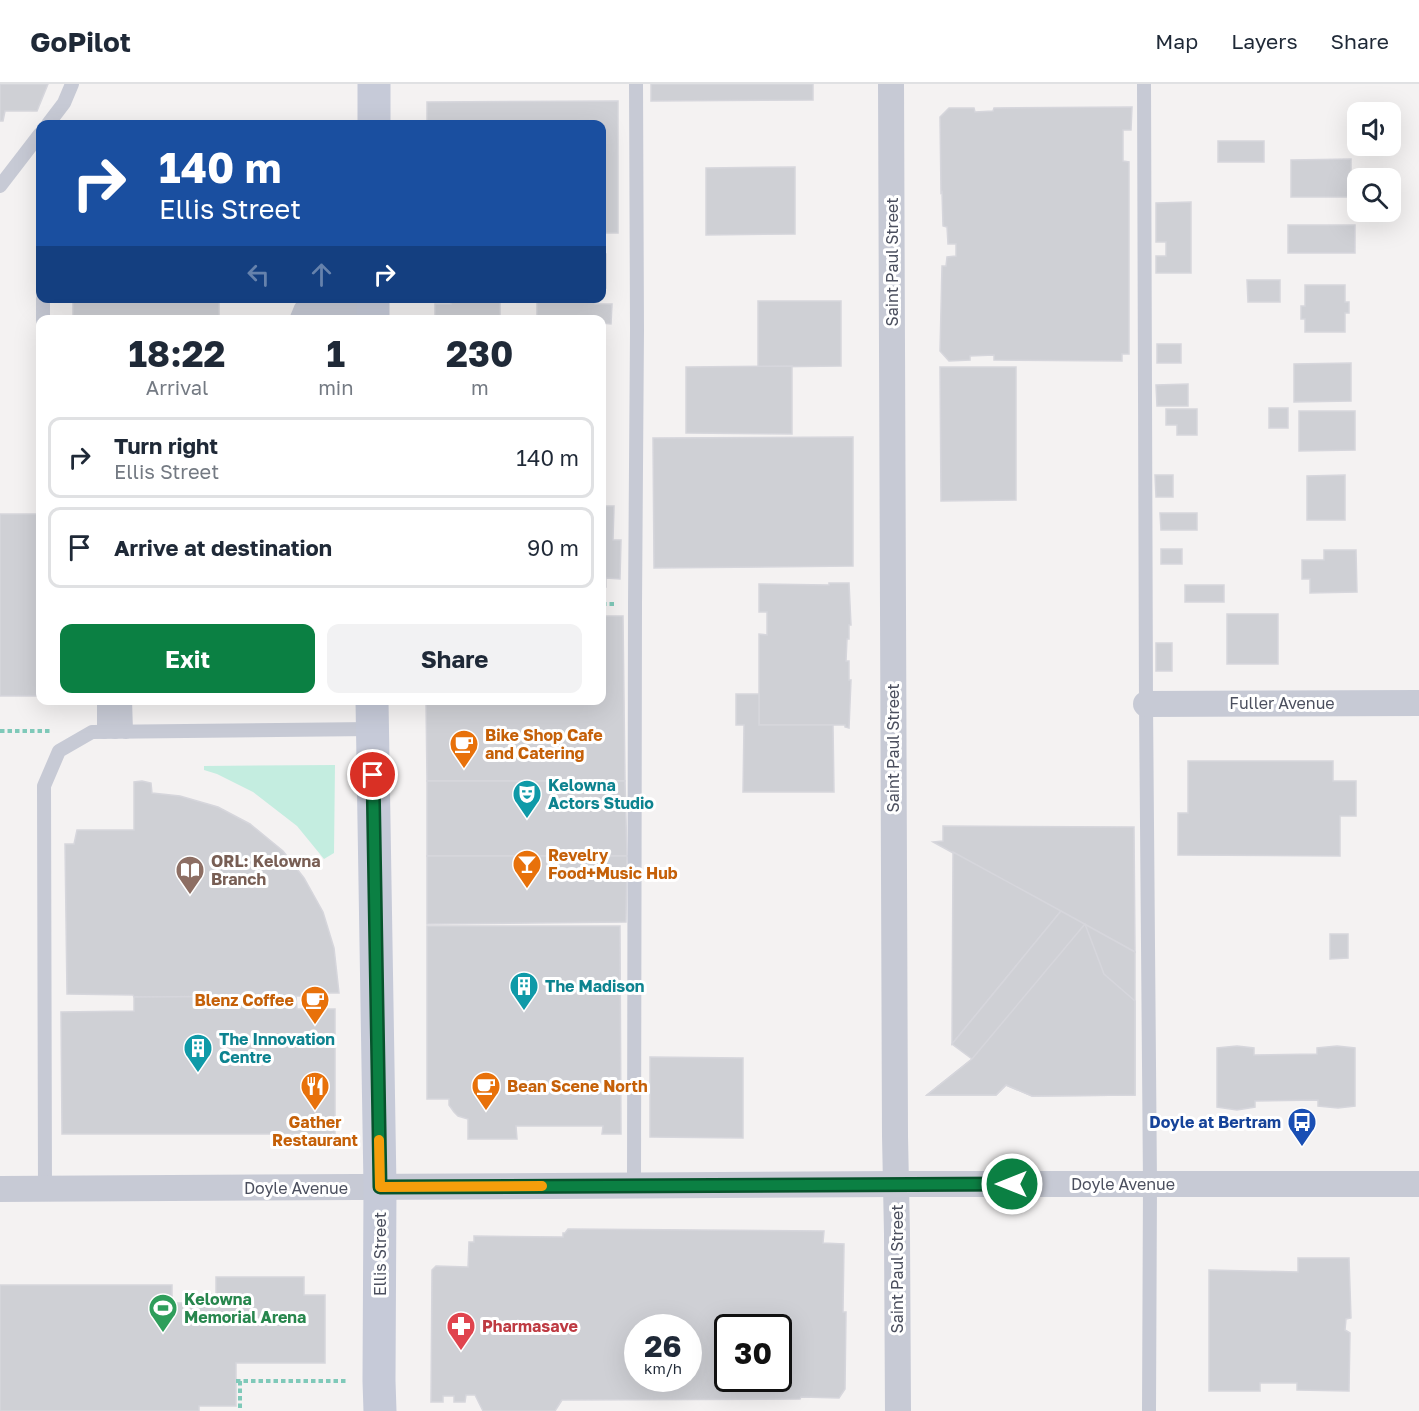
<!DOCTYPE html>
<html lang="en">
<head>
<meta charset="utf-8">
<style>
  body { margin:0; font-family:"Golos Text",sans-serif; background:#f2f2f3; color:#1f2937; height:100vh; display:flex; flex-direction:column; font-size:22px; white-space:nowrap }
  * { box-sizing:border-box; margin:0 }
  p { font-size:20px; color:#747a83 }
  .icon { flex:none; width:33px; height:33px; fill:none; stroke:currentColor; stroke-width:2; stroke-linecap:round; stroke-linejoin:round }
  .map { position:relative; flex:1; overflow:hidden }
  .details { position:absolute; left:36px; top:231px; width:570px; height:390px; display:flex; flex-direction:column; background:#fff; border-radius:12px; box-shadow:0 6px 24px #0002 }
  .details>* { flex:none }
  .top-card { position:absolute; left:36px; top:36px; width:570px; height:183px; border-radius:12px; box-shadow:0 6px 24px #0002; background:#1a4fa0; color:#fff; overflow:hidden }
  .buttons { position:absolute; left:1347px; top:18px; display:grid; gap:12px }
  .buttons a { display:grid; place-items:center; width:54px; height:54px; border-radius:12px; background:#fff; box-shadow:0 6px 24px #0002; font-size:30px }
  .speed { position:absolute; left:624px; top:1230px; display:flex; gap:12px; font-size:30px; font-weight:700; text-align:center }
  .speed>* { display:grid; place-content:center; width:78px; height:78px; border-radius:50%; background:#fff; box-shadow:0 6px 24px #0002; line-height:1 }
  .speed small { font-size:15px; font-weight:400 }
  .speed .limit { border:3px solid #111; border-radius:9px; background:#fff; color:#111 }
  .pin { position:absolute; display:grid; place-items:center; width:51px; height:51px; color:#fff; margin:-26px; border:3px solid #fff; border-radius:50%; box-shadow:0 2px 6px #0007 }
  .me { position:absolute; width:66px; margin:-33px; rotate:270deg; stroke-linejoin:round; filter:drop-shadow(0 0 4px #0008) }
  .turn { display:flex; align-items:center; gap:21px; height:126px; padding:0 24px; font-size:27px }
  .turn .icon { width:78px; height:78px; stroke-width:2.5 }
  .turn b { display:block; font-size:42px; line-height:51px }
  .lanes { display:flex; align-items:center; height:57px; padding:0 24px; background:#0003; justify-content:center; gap:30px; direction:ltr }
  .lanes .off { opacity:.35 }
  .eta { display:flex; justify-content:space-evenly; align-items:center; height:102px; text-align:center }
  .eta b { font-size:36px; font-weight:700; line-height:42px }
  .button { display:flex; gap:12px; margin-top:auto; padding:12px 24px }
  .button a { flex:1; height:69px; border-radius:12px; background:#0b8043; color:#fff; font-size:24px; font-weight:700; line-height:69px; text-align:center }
  .button a+a { background:#f2f2f3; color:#1f2937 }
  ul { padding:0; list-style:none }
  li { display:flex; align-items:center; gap:18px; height:81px; margin:0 12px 9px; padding:0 12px; border:3px solid #e0e1e3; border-radius:12px }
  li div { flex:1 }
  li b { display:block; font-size:22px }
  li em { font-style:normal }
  header { display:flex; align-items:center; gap:36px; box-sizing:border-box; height:84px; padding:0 30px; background:#fff; border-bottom:2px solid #e0e1e3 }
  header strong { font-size:28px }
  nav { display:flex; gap:33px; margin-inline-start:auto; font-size:21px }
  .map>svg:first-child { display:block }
</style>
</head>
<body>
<header>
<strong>GoPilot</strong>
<nav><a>Map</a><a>Layers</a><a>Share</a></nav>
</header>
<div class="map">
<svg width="1419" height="1327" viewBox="0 0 1419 1327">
  <rect width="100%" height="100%" fill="#f4f2f2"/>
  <!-- green -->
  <polygon fill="#c4ede0" points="335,681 334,769 324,775 297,742 253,708 217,690 204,686 204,682"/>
  <!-- building -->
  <g fill="#cfd0d5" stroke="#d6d6dc" stroke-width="1.5" fill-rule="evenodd">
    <polygon points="0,0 48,0 37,27 5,27 3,37 0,37"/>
    <polygon points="651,0 813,0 813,16 651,17"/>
    <polygon points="618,17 618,149 602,149 602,40 427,40 427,18"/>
    <polygon points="1132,23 1131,46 1123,46 1123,77 1129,78 1129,270 1122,270 1122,277 994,276 994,271 970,272 970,276 949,277 940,267 942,182 946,182 947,173 956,172 956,160 948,160 947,143 943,142 942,108 941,109 940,33 949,24 974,24 975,28 993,27 994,24"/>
    <rect x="1218" y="57" width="46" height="21"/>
    <polygon points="1351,75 1351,113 1291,113 1291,76"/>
    <polygon points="795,83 795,150 706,151 706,84"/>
    <polygon points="1191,118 1191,189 1156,189 1156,172 1166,172 1166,158 1156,158 1156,119"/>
    <rect x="1288" y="141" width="67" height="28"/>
    <rect x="602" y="170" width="4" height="34"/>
    <polygon points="1247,196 1280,196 1280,218 1248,218"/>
    <polygon points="1305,201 1345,201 1345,218 1349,218 1349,229 1345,229 1345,248 1305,248 1305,235 1301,235 1301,222 1305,222"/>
    <polygon points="73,214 213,214 213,217 219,217 219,236 73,236"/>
    <polygon points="451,214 500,214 500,236 435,236 435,220 451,220"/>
    <polygon points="537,214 595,214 595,220 612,220 611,240 602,239 602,236 537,236"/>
    <polygon points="758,217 841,217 841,282 758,283"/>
    <polygon points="602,254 604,254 603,273 602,273"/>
    <rect x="1157" y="260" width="24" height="19"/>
    <polygon points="1351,279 1351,317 1294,318 1294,280"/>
    <polygon points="792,282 792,350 686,349 686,283"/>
    <polygon points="940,283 1016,283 1016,416 941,417"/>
    <polygon points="1188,300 1188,322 1157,322 1156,301"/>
    <rect x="1269" y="324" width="19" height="20"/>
    <polygon points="1166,325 1197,325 1197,351 1177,351 1177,341 1166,341"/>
    <polygon points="1299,327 1355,327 1355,366 1299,367"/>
    <polygon points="853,353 853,482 654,484 653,354"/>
    <rect x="602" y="388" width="3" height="19"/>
    <polygon points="1155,391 1173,391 1173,413 1156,413"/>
    <polygon points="1345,391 1345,436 1307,436 1307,392"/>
    <polygon points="602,422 614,422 613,456 621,456 620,495 606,494 606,503 602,503"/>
    <polygon points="1160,429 1197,429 1197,446 1161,446"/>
    <rect x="0" y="430" width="40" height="182"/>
    <rect x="1161" y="465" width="21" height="15"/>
    <polygon points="1324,466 1356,466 1357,508 1310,509 1310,495 1302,495 1302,476 1324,476"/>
    <polygon points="829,499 849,499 851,541 849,541 849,555 847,555 846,577 849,577 849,596 851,596 849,644 845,643 845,641 759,641 759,550 767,551 767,528 759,528 759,500 829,501"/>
    <rect x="1185" y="501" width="39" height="17"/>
    <rect x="1227" y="530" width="51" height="50"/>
    <polygon points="602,532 623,532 625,697 427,697 426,616 602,616"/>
    <rect x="1156" y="559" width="16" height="28"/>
    <polygon points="736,610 759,610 759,641 833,641 834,708 743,708 744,641 736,641"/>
    <polygon points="1188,677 1333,677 1333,697 1356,697 1356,732 1340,732 1340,772 1178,771 1178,729 1188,729"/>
    <polygon points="142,697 151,699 152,709 180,712 218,723 250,740 283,767 304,794 323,828 334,864 339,909 301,909 301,912 134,913 133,911 67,910 65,760 74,760 77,746 134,746 134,698"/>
    <polygon points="427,697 625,697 627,772 427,772"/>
    <polygon points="943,742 1134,743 1135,868 933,758 943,757"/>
    <polygon points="953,768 1061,827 952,960"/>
    <polygon points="427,772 627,772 626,838 427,840"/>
    <polygon points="1061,827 1135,868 1135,1011 1032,1012 1006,1001 996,1011 927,1011 972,975 952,960"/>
    <polygon points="1085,840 1104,890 1135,917 1135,1011 1032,1012 1006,1001 996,1011 927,1011 972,975"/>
    <polygon points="427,842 620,842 621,1050 602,1050 603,1042 516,1042 517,1055 468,1055 468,1035 458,1032 454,1028 449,1021 449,1015 427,1015"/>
    <polygon points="1330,850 1348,850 1348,874 1330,875"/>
    <polygon points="296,912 297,925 335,925 335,1050 62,1050 61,928 134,927 134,913"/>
    <polygon points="1237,962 1254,964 1254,971 1317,970 1317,964 1337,962 1355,964 1355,1022 1338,1024 1318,1022 1318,1016 1255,1017 1255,1023 1237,1026 1217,1023 1217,964"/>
    <polygon points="650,973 743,974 743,1054 650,1053"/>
    <path d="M568 1145 824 1147 823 1159 844 1160 843 1228H846L845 1305 839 1314 801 1313 800 1315 562 1316 555 1327H483L475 1311H466L465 1318H454V1312H443V1318H431L432 1186 436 1182 468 1183 469 1158H474V1152L563 1153V1149H565ZM638 1244H688V1294H638ZM728 1244H778V1294H728Z"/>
    <polygon points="1298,1174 1349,1174 1351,1234 1346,1235 1345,1246 1350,1249 1349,1307 1297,1306 1297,1299 1260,1299 1260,1307 1209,1307 1209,1186 1298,1188"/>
    <polygon points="216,1193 304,1193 304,1211 325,1211 325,1279 236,1279 236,1322 199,1322 199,1327 0,1327 0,1201 172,1201 172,1219 190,1219 190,1210 216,1210"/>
  </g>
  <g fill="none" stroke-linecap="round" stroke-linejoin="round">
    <!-- path -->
    <g stroke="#7fc9b9" stroke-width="4" stroke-dasharray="4.5 3" stroke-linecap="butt">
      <polyline points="602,520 616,520"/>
      <polyline points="0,647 50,647"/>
      <polyline points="236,1297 348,1297"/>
      <polyline points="240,1297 240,1327"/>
    </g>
    <!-- lane -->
    <g stroke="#c7cad5" stroke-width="14">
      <polyline points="1144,0 1146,620 1150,1100 1149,1327"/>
      <polyline points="48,40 64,19 72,0"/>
      <polyline points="0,102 40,50"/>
      <polyline points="43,214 43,236"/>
      <polyline points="296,236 301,224 373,226"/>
      <polyline points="104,616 104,648"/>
      <polyline points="115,616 115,648"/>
      <polyline points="125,616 126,648"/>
      <polyline points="634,1101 635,520 637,246 636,0"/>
      <polyline points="45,1105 44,702 59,667 92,648 372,645"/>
    </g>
    <!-- street -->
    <g stroke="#c7cad5" stroke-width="26">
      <polyline points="891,0 895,1052 897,1150 898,1327"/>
      <polyline points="1146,620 1419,619"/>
      <polyline points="0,1105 896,1100 1419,1100"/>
    </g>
    <!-- secondary -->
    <g stroke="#c6cad8" stroke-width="33">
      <polyline points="374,40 374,0"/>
      <polyline points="373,236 373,214"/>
      <polyline points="372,616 380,1103 379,1297 380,1327"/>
    </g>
  </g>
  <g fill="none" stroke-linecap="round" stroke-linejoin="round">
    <!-- route casing -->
    <g stroke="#07532c" stroke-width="15">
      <polyline id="route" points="373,691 380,1103 1012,1100"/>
    </g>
    <!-- route -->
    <use href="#route" stroke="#0b8043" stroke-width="10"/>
    <!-- slow -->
    <polyline stroke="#f59e0b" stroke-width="10" points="379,1056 380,1103 542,1102"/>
  </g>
  <!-- icons -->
  <defs>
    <g id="cafe-pin" transform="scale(1.5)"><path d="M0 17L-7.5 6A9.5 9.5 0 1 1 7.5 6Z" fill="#e8710a" stroke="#fff"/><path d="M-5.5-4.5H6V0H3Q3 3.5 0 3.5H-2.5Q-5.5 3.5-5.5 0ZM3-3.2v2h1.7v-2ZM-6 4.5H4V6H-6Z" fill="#fff"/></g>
    <g id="theatre-pin" transform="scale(1.5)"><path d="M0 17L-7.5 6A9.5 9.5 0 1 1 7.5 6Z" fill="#0f9aa8" stroke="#fff"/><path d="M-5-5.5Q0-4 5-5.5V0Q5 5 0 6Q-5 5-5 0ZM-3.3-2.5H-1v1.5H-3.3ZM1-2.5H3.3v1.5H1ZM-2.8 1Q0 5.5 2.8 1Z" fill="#fff"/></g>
    <g id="bar-pin" transform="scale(1.5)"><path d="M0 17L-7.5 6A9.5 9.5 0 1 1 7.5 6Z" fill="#e8710a" stroke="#fff"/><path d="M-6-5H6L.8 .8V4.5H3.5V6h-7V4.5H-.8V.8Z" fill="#fff"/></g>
    <g id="library-pin" transform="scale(1.5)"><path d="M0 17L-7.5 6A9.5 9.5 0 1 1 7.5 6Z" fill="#8d6e63" stroke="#fff"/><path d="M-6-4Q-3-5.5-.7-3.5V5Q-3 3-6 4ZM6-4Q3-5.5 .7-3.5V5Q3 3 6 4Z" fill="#fff"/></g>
    <g id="building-pin" transform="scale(1.5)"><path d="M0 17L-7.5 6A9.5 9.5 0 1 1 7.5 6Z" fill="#0f9aa8" stroke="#fff"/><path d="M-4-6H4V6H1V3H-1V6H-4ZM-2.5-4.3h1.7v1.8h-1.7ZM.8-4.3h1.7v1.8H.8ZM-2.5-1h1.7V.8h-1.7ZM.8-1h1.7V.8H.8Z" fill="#fff"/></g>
    <g id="restaurant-pin" transform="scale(1.5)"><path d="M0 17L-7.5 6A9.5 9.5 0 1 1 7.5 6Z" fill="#e8710a" stroke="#fff"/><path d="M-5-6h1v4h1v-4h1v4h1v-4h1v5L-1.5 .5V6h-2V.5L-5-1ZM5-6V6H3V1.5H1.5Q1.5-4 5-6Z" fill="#fff"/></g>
    <g id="bus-pin" transform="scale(1.5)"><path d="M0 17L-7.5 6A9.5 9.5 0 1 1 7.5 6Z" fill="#1a4fb4" stroke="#fff"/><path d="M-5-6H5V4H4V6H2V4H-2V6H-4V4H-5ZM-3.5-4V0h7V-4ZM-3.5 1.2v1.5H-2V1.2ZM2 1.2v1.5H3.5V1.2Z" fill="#fff"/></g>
    <g id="stadium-pin" transform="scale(1.5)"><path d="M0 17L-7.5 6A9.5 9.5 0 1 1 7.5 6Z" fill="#2e9e5b" stroke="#fff"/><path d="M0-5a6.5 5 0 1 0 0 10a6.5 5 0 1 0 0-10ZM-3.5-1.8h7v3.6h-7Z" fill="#fff"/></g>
    <g id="pharmacy-pin" transform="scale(1.5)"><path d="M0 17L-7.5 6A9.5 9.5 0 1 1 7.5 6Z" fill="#e0444e" stroke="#fff"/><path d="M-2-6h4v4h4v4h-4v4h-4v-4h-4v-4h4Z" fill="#fff"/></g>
  </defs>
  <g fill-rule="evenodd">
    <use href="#cafe-pin" x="464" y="660"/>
    <use href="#theatre-pin" x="527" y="710"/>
    <use href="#bar-pin" x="527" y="780"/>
    <use href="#library-pin" x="190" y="786"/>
    <use href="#building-pin" x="524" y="902"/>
    <use href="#cafe-pin" x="315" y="916"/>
    <use href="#building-pin" x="198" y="964"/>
    <use href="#restaurant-pin" x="315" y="1002"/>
    <use href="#cafe-pin" x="486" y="1002"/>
    <use href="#bus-pin" x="1302" y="1038"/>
    <use href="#stadium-pin" x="163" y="1224"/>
    <use href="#pharmacy-pin" x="461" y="1242"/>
  </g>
  <g text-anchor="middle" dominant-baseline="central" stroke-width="6" stroke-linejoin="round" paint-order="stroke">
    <!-- street labels -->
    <g font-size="16" fill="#4b4f5e" stroke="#fff">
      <text transform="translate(892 178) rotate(-90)">Saint Paul Street</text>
      <text x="1282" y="619">Fuller Avenue</text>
      <text transform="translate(893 664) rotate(-90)">Saint Paul Street</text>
      <text x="1123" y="1100">Doyle Avenue</text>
      <text x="296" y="1104">Doyle Avenue</text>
      <text transform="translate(380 1170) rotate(-90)">Ellis Street</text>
      <text transform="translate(897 1185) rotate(-90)">Saint Paul Street</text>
    </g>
    <!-- food labels -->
    <g font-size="16" font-weight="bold" fill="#c56008" stroke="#fff" text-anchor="start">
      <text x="485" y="651">Bike Shop Cafe<tspan x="485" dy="18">and Catering</tspan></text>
      <text x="548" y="771">Revelry<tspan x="548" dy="18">Food+Music Hub</tspan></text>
      <text x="294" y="916" text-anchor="end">Blenz Coffee</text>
      <text x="507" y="1002">Bean Scene North</text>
      <text x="315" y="1038" text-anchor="middle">Gather<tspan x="315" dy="18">Restaurant</tspan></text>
    </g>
    <!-- culture labels -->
    <g font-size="16" font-weight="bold" fill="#0d838f" stroke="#fff" text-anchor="start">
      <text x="548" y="701">Kelowna<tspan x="548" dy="18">Actors Studio</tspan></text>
      <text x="545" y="902">The Madison</text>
      <text x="219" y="955">The Innovation<tspan x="219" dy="18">Centre</tspan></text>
    </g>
    <!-- education labels -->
    <g font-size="16" font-weight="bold" fill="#785e54" stroke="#fff" text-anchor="start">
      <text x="211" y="777">ORL: Kelowna<tspan x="211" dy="18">Branch</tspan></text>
    </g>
    <!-- transit labels -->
    <g font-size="16" font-weight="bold" fill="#164399" stroke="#fff" text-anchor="end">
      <text x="1281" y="1038">Doyle at Bertram</text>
    </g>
    <!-- leisure labels -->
    <g font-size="16" font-weight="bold" fill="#27864d" stroke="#fff" text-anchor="start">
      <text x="184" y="1215">Kelowna<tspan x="184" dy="18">Memorial Arena</tspan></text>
    </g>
    <!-- health labels -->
    <g font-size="16" font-weight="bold" fill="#be3a42" stroke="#fff" text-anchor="start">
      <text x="482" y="1242">Pharmasave</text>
    </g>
  </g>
</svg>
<div class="buttons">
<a><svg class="icon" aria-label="sound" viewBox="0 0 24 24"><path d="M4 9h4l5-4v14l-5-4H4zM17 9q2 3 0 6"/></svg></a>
<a><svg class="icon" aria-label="search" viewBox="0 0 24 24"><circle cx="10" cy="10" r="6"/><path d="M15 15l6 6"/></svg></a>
</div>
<div class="speed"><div>26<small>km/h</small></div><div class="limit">30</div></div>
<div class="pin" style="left:373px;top:691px;background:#d93025"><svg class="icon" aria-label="arrive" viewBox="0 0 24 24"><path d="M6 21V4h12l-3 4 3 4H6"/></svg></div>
<svg class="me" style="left:1012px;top:1100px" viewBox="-20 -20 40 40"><circle r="17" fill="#0b8043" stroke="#fff" stroke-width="3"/><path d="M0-11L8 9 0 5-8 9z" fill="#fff"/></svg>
<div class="top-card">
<div class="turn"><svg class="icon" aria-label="right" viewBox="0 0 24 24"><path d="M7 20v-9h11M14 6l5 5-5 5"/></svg><div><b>140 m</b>Ellis Street</div></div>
<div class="lanes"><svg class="icon off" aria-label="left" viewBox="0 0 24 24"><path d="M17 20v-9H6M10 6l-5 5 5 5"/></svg><svg class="icon off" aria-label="ahead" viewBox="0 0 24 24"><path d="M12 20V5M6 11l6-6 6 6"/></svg><svg class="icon" aria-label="right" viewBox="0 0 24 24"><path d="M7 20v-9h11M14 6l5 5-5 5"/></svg></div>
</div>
<section class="details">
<div class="eta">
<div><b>18:22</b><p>Arrival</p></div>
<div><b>1</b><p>min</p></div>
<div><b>230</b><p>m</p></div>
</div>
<ul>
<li><svg class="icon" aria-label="right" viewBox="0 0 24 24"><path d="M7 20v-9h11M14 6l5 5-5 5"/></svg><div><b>Turn right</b><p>Ellis Street</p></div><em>140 m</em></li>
<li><svg class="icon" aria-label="arrive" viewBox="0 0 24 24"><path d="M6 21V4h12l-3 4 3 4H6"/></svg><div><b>Arrive at destination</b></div><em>90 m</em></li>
</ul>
<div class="button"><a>Exit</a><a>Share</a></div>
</section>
</div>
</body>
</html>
